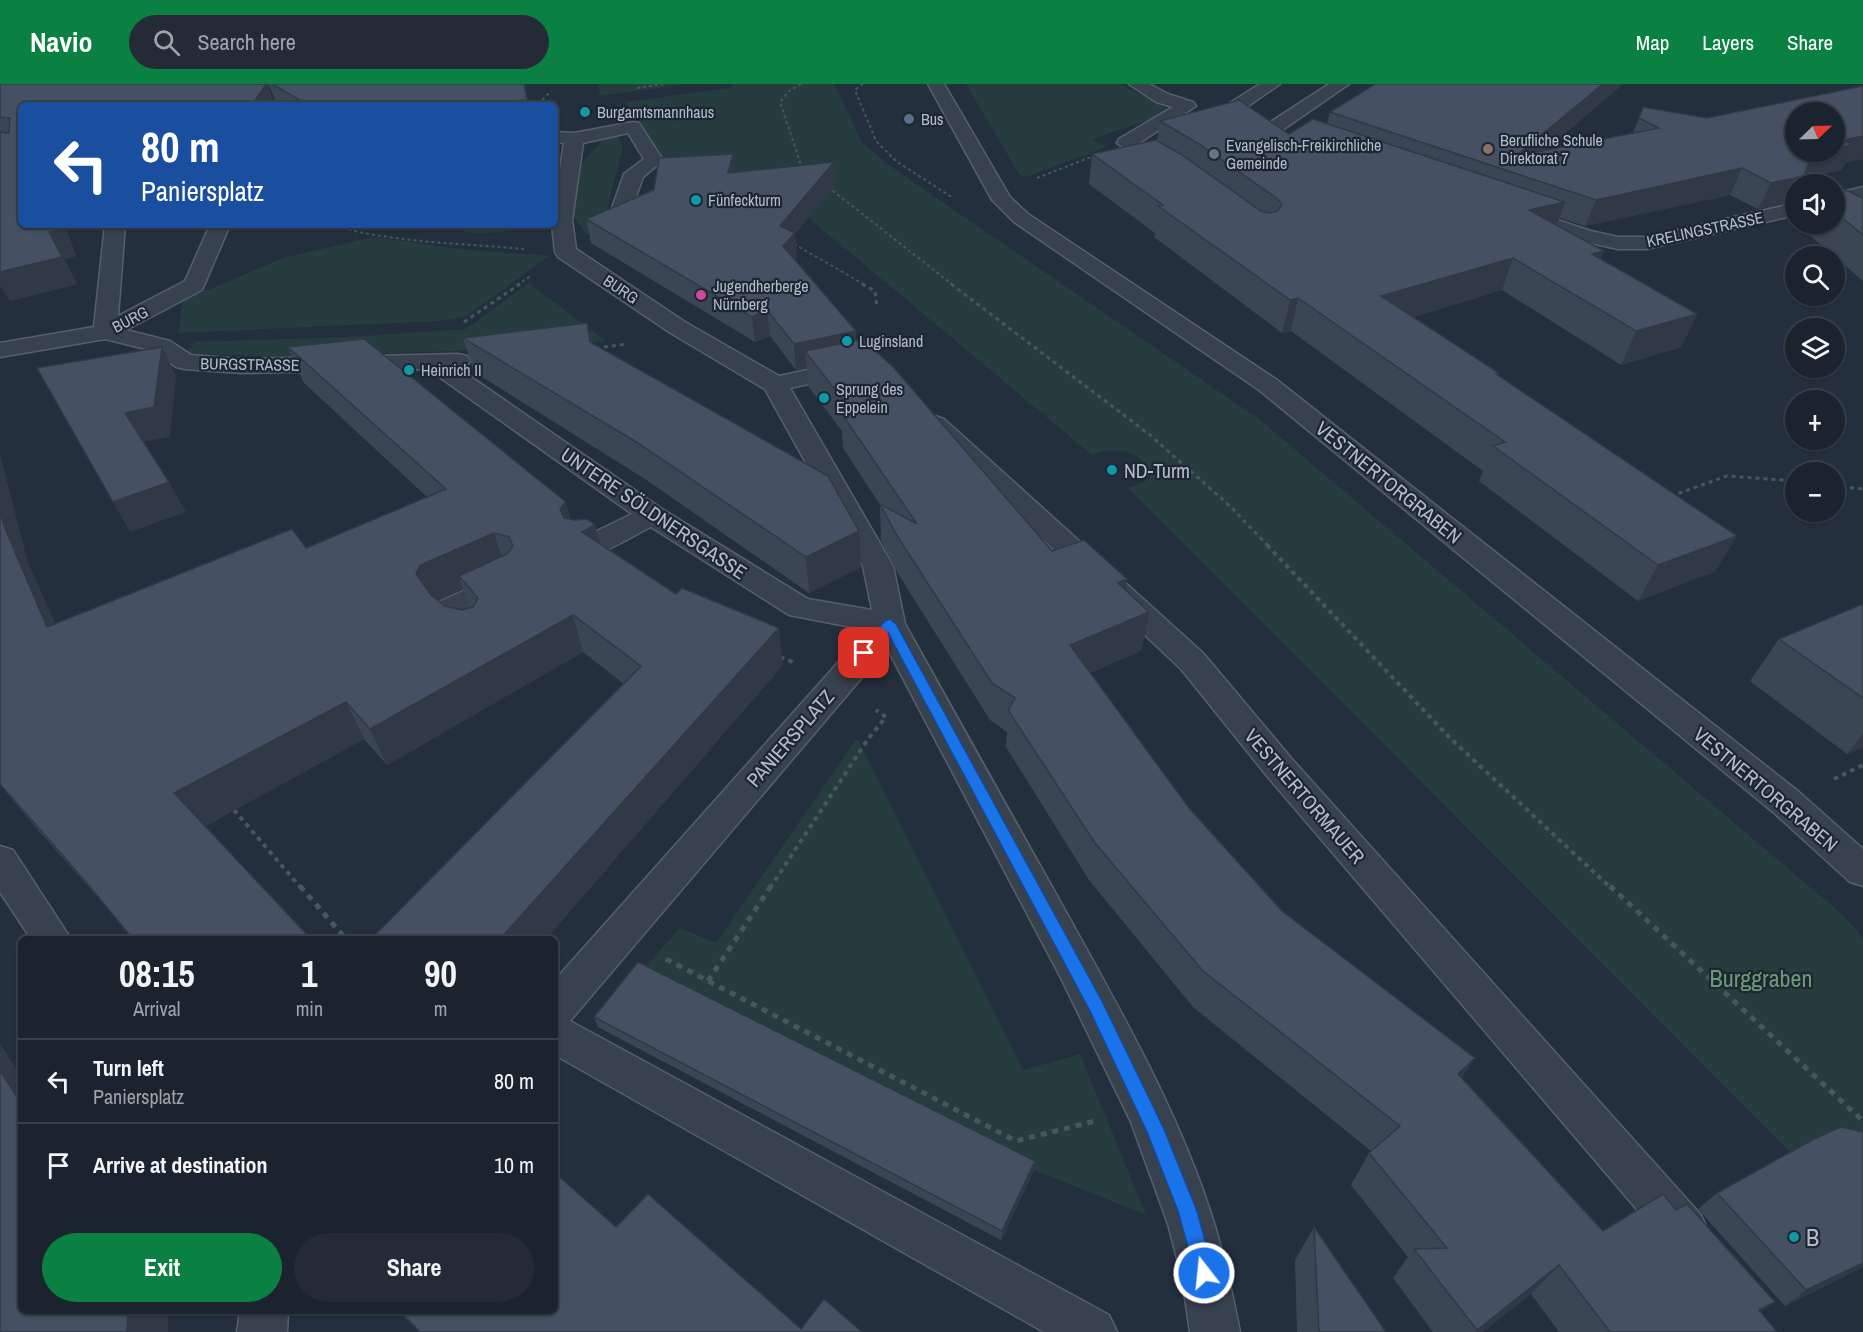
<!DOCTYPE html>
<html lang="en">
<head>
<meta charset="utf-8">
<style>
  body { margin:0; font-family:"Archivo Narrow",sans-serif; background:#242b36; color:#f1f3f6; height:100vh; display:flex; flex-direction:column; font-size:22px; white-space:nowrap }
  * { box-sizing:border-box; margin:0 }
  p { font-size:20px; color:#a0a4aa }
  .icon { flex:none; width:33px; height:33px; fill:none; stroke:currentColor; stroke-width:2; stroke-linecap:round; stroke-linejoin:round }
  .map { position:relative; flex:1; overflow:hidden }
  .panel { position:absolute; left:18px; top:852px; width:540px; height:378px; display:flex; flex-direction:column; background:#1b232e; border-radius:9px; box-shadow:0 2px 4px #0004,0 0 0 2px #39404a }
  .panel>* { flex:none }
  .guide { position:absolute; left:18px; top:18px; width:540px; height:126px; border-radius:9px; box-shadow:0 2px 4px #0004,0 0 0 2px #39404a; background:#1a4fa0; color:#fff; overflow:hidden }
  .needle { width:39px; rotate:67deg }
  .fabs { position:absolute; left:1785px; top:18px; display:grid; gap:12px }
  .fabs a { display:grid; place-items:center; width:60px; height:60px; border-radius:50%; background:#1b232e; box-shadow:0 2px 4px #0004,0 0 0 2px #39404a; font-size:30px }
  .pin { position:absolute; display:grid; place-items:center; width:51px; height:51px; color:#fff; margin:-26px; border-radius:12px; box-shadow:0 3px 9px #0006 }
  .me { position:absolute; width:66px; margin:-33px; rotate:344deg; stroke-linejoin:round; filter:drop-shadow(0 0 4px #0008) }
  .turn { display:flex; align-items:center; gap:21px; height:126px; padding:0 24px; font-size:27px }
  .turn .icon { width:78px; height:78px; stroke-width:2.5 }
  .turn b { display:block; font-size:42px; line-height:51px }
  .eta { display:flex; justify-content:space-evenly; align-items:center; height:102px; text-align:center }
  .eta b { font-size:36px; font-weight:700; line-height:42px }
  .primary-button { display:flex; gap:12px; margin-top:auto; padding:12px 24px }
  .primary-button a { flex:1; height:69px; border-radius:36px; background:#0b8043; color:#fff; font-size:24px; font-weight:700; line-height:69px; text-align:center }
  .primary-button a+a { background:#242b36; color:#f1f3f6 }
  ul { padding:0; list-style:none }
  li { display:flex; align-items:center; gap:18px; height:84px; padding:0 24px; border-top:2px solid #39404a }
  li div { flex:1 }
  li b { display:block; font-size:22px }
  li em { font-style:normal }
  header { display:flex; align-items:center; gap:36px; box-sizing:border-box; height:84px; padding:0 30px; background:#0b8043; color:#fff }
  header strong { font-size:28px }
  nav { display:flex; gap:33px; margin-inline-start:auto; font-size:21px }
  .search { width:420px; height:54px; background:#242b36; display:flex; align-items:center; gap:15px; box-sizing:border-box; padding:0 21px; border-radius:33px; color:#a0a4aa; font-size:22px }
  .map>svg:first-child { display:block }
</style>
</head>
<body>
<header>
<strong>Navio</strong>
<div class="search"><svg class="icon" aria-label="search" viewBox="0 0 24 24"><circle cx="10" cy="10" r="6"/><path d="M15 15l6 6"/></svg>Search here</div>
<nav><a>Map</a><a>Layers</a><a>Share</a></nav>
</header>
<div class="map">
<svg width="1863" height="1248" viewBox="0 0 1863 1248">
  <rect width="100%" height="100%" fill="#242f3e"/>
  <!-- green -->
  <g fill="#263c3f">
    <polygon points="598,0 686,0 600,12"/>
    <path d="M733 0H834L862 58 887 80 1259 335 1844 832 1863 854V1074L1794 1072 1128 404 1144 398 1151 393C1143 365 1116 362 1092 371L799 126 679 96 626 18 731 4Z"/>
    <polygon points="966,0 1120,0 1172,28 1092,55 1107,63 1026,93 1019,90"/>
    <polygon points="617,52 623,63 607,125 613,135 587,151 571,129 581,80 606,53"/>
    <polygon points="432,141 548,141 547,144 477,150"/>
    <polygon points="374,153 458,165 549,172 465,233 438,237 179,249 182,217 283,174"/>
    <polygon points="529,199 606,257 456,267 277,273 187,269 195,258 349,253 466,245"/>
    <polygon points="857,654 1023,986 1080,970 1146,1131 1034,1086 641,888 680,844 716,859"/>
  </g>
  <g fill="none" stroke-linecap="round" stroke-linejoin="round">
    <!-- minor casing -->
    <g stroke="#565f6c" stroke-width="3">
      <g id="minor">
        <polygon points="928,0 944,0 1010,113 1028,130 1277,296 1799,708 1863,765 1863,802 1850,798 1773,728 1259,306 1014,138 992,116"/>
        <polygon points="1129,0 1149,0 1168,10 1193,18 1196,22 1139,59 1175,81 1178,85 1175,89 1161,89 1117,59 1119,55 1173,23 1156,18"/>
        <path d="M1260 0H1280L1241 27 1259 34 1262 38 1259 42C1248 45 1227 37 1219 28L1222 24Z"/>
        <polygon points="1329,0 1349,0 1278,49 1266,49 1263,45 1266,41"/>
        <path d="M633 38 639 39 663 76 643 93 632 124 629 128H615L612 124 624 90 644 75 628 49 583 59 572 136 576 165 685 238 779 292 850 277 859 279 862 284 859 289 790 304 893 482 905 540C955 630 1005 720 1056 810 1115 917 1179 1025 1215 1142 1225 1177 1233 1212 1240 1248H1190L1182 1194 1168 1140 1131 1038 1061 894 887 564 570 937 1109 1231 1117 1248H1044L555 971V896L867 546 789 531 651 443C629 453 600 476 576 469L572 463 576 457 632 430 428 285 241 289 185 285 176 283 154 267 105 255 0 273V259L94 243 105 141H125L118 232 185 197 210 141H230L202 206 126 246 170 257 191 271 241 275 458 270 467 272 470 277 467 282 458 284 662 425 808 515 872 526 863 482 765 305 669 248 558 173 555 168 552 141H555V116L564 59 555 58V48L574 49Z"/>
        <polygon points="1863,103 1863,115 1834,122 1834,110"/>
        <polygon points="1796,119 1796,131 1646,165 1618,165 1586,158 1514,134 1511,130 1514,126 1521,124 1591,147 1618,153 1646,153"/>
        <polygon points="935,332 944,335 1203,569 1291,674 1701,1131 1708,1147 1701,1163 1685,1170 1669,1163 1267,692 1181,585 926,345 922,340 926,335"/>
        <path d="M507 488 518 491 522 498 518 505 468 528 489 552 484 559C461 566 443 545 432 526L436 519Z"/>
        <polygon points="0,762 13,766 71,855 31,855 0,808"/>
        <polygon points="240,1227 288,1227 287,1248 237,1248"/>
      </g>
    </g>
    <!-- path-far3 -->
    <g stroke="#44595c" stroke-width="2" stroke-dasharray="3 3" stroke-linecap="butt">
      <polyline points="801,0 789,7 780,18 801,81 804,83"/>
      <polyline points="863,0 855,6 876,57 896,77 953,114"/>
      <polyline points="637,4 663,0"/>
      <polyline points="538,20 551,7"/>
      <polyline points="1037,94 1091,73"/>
      <polyline points="828,103 953,201"/>
      <path d="M331 141C393 159 460 159 524 165"/>
      <polyline points="794,160 865,201"/>
      <polyline points="517,201 532,191"/>
    </g>
    <!-- path-far2 -->
    <g stroke="#44595c" stroke-width="3" stroke-dasharray="4 4" stroke-linecap="butt">
      <polyline points="862,200 875,207 877,223"/>
      <polyline points="951,200 1150,351 1231,423 1268,462"/>
      <polyline points="464,238 520,200"/>
      <polyline points="596,264 627,260"/>
      <polyline points="1834,402 1863,405"/>
      <polyline points="1671,412 1727,392 1796,397"/>
    </g>
    <!-- path-far1 -->
    <g stroke="#44595c" stroke-width="4" stroke-dasharray="4.5 4.5" stroke-linecap="butt">
      <polyline points="1267,461 1449,653 1611,804"/>
      <polyline points="780,573 795,579"/>
      <polyline points="1834,695 1863,681"/>
      <polyline points="234,726 301,804"/>
      <polyline points="770,804 868,655 886,633 876,626"/>
    </g>
    <!-- path -->
    <g stroke="#44595c" stroke-width="5" stroke-dasharray="6 6" stroke-linecap="butt">
      <polyline points="300,802 346,855"/>
      <polyline points="1610,802 1863,1037"/>
      <polyline points="666,875 1016,1057 1095,1037"/>
      <polyline points="708,897 771,802"/>
    </g>
    <!-- minor -->
    <use href="#minor" fill="#38414e" fill-rule="evenodd"/>
  </g>
  <!-- wall -->
  <g fill="#3b4654" fill-rule="evenodd">
    <polygon points="0,0 525,0 529,21 277,21 269,1 268,3 275,21 21,21 76,172 64,175 77,200 10,217 0,201"/>
    <polygon points="1375,0 1623,0 1544,67 1633,49 1643,23 1707,34 1863,2 1863,75 1845,79 1841,86 1815,92 1834,100 1809,100 1814,92 1802,95 1799,100 1796,100 1791,118 1758,125 1730,111 1585,142 1560,134 1557,141 1601,175 1697,230 1681,263 1621,281 1502,206 1413,233 1499,289 1498,292 1716,487 1638,517 1479,397 1483,387 1291,247 1282,249 1154,153 1155,149 1089,100 1092,70 1157,57 1160,37 1289,50 1327,39 1330,28"/>
    <polygon points="733,70 735,89 835,101 795,150 797,174 795,176 856,247 856,256 1052,467 1127,495 1126,507 1142,566 1090,589 1189,724 1282,827 1462,994 1603,1147 1761,1228 1777,1248 1559,1248 1531,1210 1483,1248 1433,1248 1393,1194 1408,1173 1351,1101 1369,1069 1371,1067 1193,923 1089,796 1006,663 1007,648 990,636 897,488 881,457 880,421 843,364 842,347 808,302 807,284 796,286 770,252 755,258 591,159 586,135"/>
    <polygon points="1834,101 1863,114 1863,197 1797,140 1834,140"/>
    <polygon points="1796,126 1796,138 1791,134"/>
    <polygon points="587,239 591,259 861,483 809,509 645,395 474,288 463,254"/>
    <path d="M288 263 571 435 595 441 599 459 783 581 546 855H371L624 600 583 568 387 681 364 655 205 742 109 826 31 738 1 702 28 479 55 540 306 464 427 413 303 298ZM463 505 470 524 462 526 445 522 438 516Z"/>
    <polygon points="1863,520 1863,663 1847,670 1750,597 1779,555"/>
    <polygon points="594,933 1034,1086 1001,1156 598,943"/>
    <polygon points="1863,1048 1863,1183 1785,1222 1698,1125 1717,1109"/>
    <polygon points="616,1143 801,1245 862,1248 419,1248 399,1227 555,1227"/>
    <polygon points="1314,1143 1386,1248 1297,1248 1295,1176"/>
  </g>
  <!-- shaded-wall -->
  <g fill="#303945">
    <polygon points="247,0 269,0 268,3 275,21 252,21"/>
    <polygon points="524,0 525,0 529,21 528,21"/>
    <polygon points="1603,0 1623,0 1517,90 1516,72"/>
    <polygon points="1863,52 1863,75 1845,79 1841,86 1802,95 1799,100 1796,100 1796,108 1791,118 1758,125 1771,99 1812,69 1821,68 1834,68 1834,65 1840,57"/>
    <polygon points="733,70 736,94 728,89"/>
    <polygon points="834,78 835,101 795,150 797,174 785,186 780,142"/>
    <polygon points="1742,84 1730,111 1585,142 1596,116"/>
    <polygon points="1565,118 1554,149 1529,126"/>
    <polygon points="61,141 65,141 76,172 64,175 77,200 10,217 0,201 0,188 49,148"/>
    <polygon points="1604,167 1591,199 1592,170"/>
    <polygon points="1513,174 1502,206 1372,245 1381,212"/>
    <polygon points="1298,214 1291,247 1282,249 1290,216"/>
    <polygon points="767,226 770,252 755,258 752,233"/>
    <polygon points="1697,230 1681,263 1621,281 1636,247"/>
    <polygon points="856,247 857,273 805,267 807,284 796,286 794,260"/>
    <polygon points="162,263 176,292 170,353 141,358 125,329"/>
    <polygon points="0,370 28,479 72,580 47,543 4,442 0,427"/>
    <polygon points="169,398 186,428 130,448 113,418"/>
    <polygon points="566,418 576,454 560,425"/>
    <polygon points="595,441 604,477 582,448"/>
    <polygon points="859,447 861,483 809,509 806,473"/>
    <polygon points="494,449 506,486 459,492 463,505 434,518 416,490 420,481"/>
    <polygon points="1737,452 1716,487 1638,517 1658,481"/>
    <polygon points="1127,495 1122,532 1118,499"/>
    <polygon points="1149,528 1142,566 1066,599 1070,561"/>
    <polygon points="573,531 583,568 387,681 370,645"/>
    <polygon points="779,544 783,581 546,855 500,855"/>
    <polygon points="346,618 364,655 199,746 174,709"/>
    <polygon points="1863,650 1863,663 1847,670"/>
    <polygon points="0,959 21,993 21,1019 0,987"/>
    <polygon points="1475,974 1453,1007 1458,990"/>
    <polygon points="1035,1077 1034,1086 1001,1156 1002,1147"/>
    <polygon points="1863,1179 1863,1183 1785,1222 1806,1206"/>
    <polygon points="1559,1181 1531,1210 1483,1248 1475,1248"/>
    <polygon points="1775,1218 1736,1246 1759,1226"/>
    <polygon points="128,1227 168,1227 168,1248 127,1248"/>
  </g>
  <!-- building -->
  <g fill="#455162" stroke="#303945" stroke-width="1.5" fill-rule="evenodd">
    <polygon points="0,0 266,0 252,21 21,21 21,141 61,141 62,145 49,148 62,173 0,188 0,48 9,49 10,34 0,33"/>
    <polygon points="272,0 524,0 527,16 427,21 308,21"/>
    <polygon points="1375,0 1603,0 1516,72 1659,44 1639,34 1643,23 1707,34 1863,2 1863,52 1840,57 1854,60 1834,65 1834,28 1796,28 1796,68 1821,68 1812,69 1804,92 1771,99 1742,84 1596,116 1330,28"/>
    <polygon points="1239,16 1289,50 1313,35 1565,118 1529,126 1604,167 1592,170 1697,230 1636,247 1513,174 1381,212 1499,289 1496,290 1737,452 1658,481 1493,362 1505,358 1298,214 1290,216 1158,122 1163,121 1092,70 1156,56 1182,71 1261,127 1269,129 1277,127 1282,121 1278,115 1199,60 1160,37"/>
    <polygon points="733,70 728,89 834,78 780,142 795,149 783,162 856,247 794,260 767,226 752,233 586,135 654,106 659,74"/>
    <polygon points="1814,91 1834,100 1813,100"/>
    <polygon points="1834,101 1863,114 1863,151 1834,127"/>
    <polygon points="587,239 590,258 828,392 859,447 806,473 638,359 463,254"/>
    <path d="M364 255 566 418 560 425 564 434 575 436 587 435 595 441 582 448 676 510 682 504 779 544 500 855H371L641 582 573 531 370 645 346 618 174 709 311 855H133L86 798 0 700V427L4 442 47 543 292 445 306 464 446 405 288 263ZM494 449 509 453 513 462 507 470 459 492 478 514 473 523 462 526 445 522 431 511 416 490 420 481Z"/>
    <polygon points="863,255 894,284 1052,467 1084,456 1127,495 1118,499 1149,528 1070,561 1189,724 1282,827 1475,974 1458,990 1603,1147 1663,1110 1676,1126 1687,1120 1775,1218 1759,1226 1777,1248 1610,1248 1559,1181 1477,1246 1414,1165 1447,1164 1369,1069 1400,1042 1203,887 1095,759 1008,626 1015,614 992,599 896,450 880,420 917,440 840,327 850,325 805,267"/>
    <polygon points="162,263 154,323 125,329 169,398 113,418 37,284"/>
    <polygon points="1863,520 1863,614 1779,555"/>
    <polygon points="638,878 1035,1077 1002,1147 594,933"/>
    <polygon points="0,987 21,1019 21,1227 128,1227 127,1248 0,1248"/>
    <polygon points="1841,1043 1863,1048 1863,1179 1806,1206 1717,1109 1814,1055"/>
    <polygon points="555,1089 616,1143 648,1110 801,1245 824,1215 862,1248 420,1248 400,1227 555,1227"/>
    <polygon points="1314,1143 1386,1248 1319,1248"/>
  </g>
  <!-- route -->
  <polygon fill="#1a73e8" stroke="#114b97" stroke-width="1.5" points="890,535 896,540 1102,917 1164,1045 1197,1127 1214,1189 1211,1196 1204,1198 1197,1196 1178,1127 1147,1048 1090,927 888,549 869,572 864,574 858,569 885,537"/>
  <!-- markers -->
  <g fill="#0f9aa8" stroke="#1d2633" stroke-width="2">
    <circle cx="585" cy="28" r="6"/>
    <circle cx="696" cy="116" r="6"/>
    <circle cx="847" cy="257" r="6"/>
    <circle cx="409" cy="286" r="6"/>
    <circle cx="824" cy="314" r="6"/>
    <circle cx="1112" cy="386" r="6"/>
    <circle cx="1794" cy="1153" r="6"/>
  </g>
  <circle fill="#5c6f8a" stroke="#1d2633" stroke-width="2" cx="909" cy="35" r="6"/>
  <circle fill="#8d6e63" stroke="#1d2633" stroke-width="2" cx="1488" cy="65" r="6"/>
  <circle fill="#6b7280" stroke="#1d2633" stroke-width="2" cx="1214" cy="70" r="6"/>
  <circle fill="#d1479c" stroke="#1d2633" stroke-width="2" cx="701" cy="211" r="6"/>
  <g text-anchor="middle" dominant-baseline="central" stroke-width="4.5" stroke-linejoin="round" paint-order="stroke">
    <!-- far-poi labels -->
    <g font-size="16" fill="#b4bcc9" stroke="#1d2633" text-anchor="start">
      <text x="597" y="28">Burgamtsmannhaus</text>
      <text x="921" y="35">Bus</text>
      <text x="1500" y="56">Berufliche Schule<tspan x="1500" dy="18">Direktorat 7</tspan></text>
      <text x="1226" y="61">Evangelisch-Freikirchliche<tspan x="1226" dy="18">Gemeinde</tspan></text>
      <text x="708" y="116">Fünfeckturm</text>
      <text x="713" y="202">Jugendherberge<tspan x="713" dy="18">Nürnberg</tspan></text>
      <text x="859" y="257">Luginsland</text>
      <text x="421" y="286">Heinrich II</text>
      <text x="836" y="305">Sprung des<tspan x="836" dy="18">Eppelein</tspan></text>
    </g>
    <!-- far-street labels -->
    <g font-size="16" fill="#b4bcc9" stroke="#1d2633">
      <text transform="translate(1705 145) rotate(-12)">KRELINGSTRASSE</text>
      <text transform="translate(621 205) rotate(34)">BURG</text>
      <text transform="translate(130 235) rotate(-28)">BURG</text>
      <text transform="translate(250 280) rotate(1)">BURGSTRASSE</text>
    </g>
    <!-- poi labels -->
    <g font-size="20" fill="#b4bcc9" stroke="#1d2633" text-anchor="start">
      <text x="1124" y="386">ND-Turm</text>
    </g>
    <!-- street labels -->
    <g font-size="20" fill="#b4bcc9" stroke="#1d2633">
      <text transform="translate(1389 398) rotate(39)">VESTNERTORGRABEN</text>
      <text transform="translate(654 429) rotate(34)">UNTERE SÖLDNERSGASSE</text>
      <text transform="translate(790 654) rotate(-49)">PANIERSPLATZ</text>
      <text transform="translate(1766 705) rotate(40)">VESTNERTORGRABEN</text>
      <text transform="translate(1305 712) rotate(49)">VESTNERTORMAUER</text>
    </g>
    <!-- near-park labels -->
    <g font-size="24" fill="#6b9a76" stroke="#1d2633">
      <text x="1761" y="894">Burggraben</text>
    </g>
    <!-- near-poi labels -->
    <g font-size="24" fill="#b4bcc9" stroke="#1d2633" text-anchor="start">
      <text x="1806" y="1153">B</text>
    </g>
  </g>
</svg>
<div class="fabs">
<a><svg class="needle" viewBox="-14 -14 28 28"><path d="M0-13l5 13h-10z" fill="#e53935"/><path d="M0 13l5-13h-10z" fill="#a0a4aa"/></svg></a>
<a><svg class="icon" aria-label="sound" viewBox="0 0 24 24"><path d="M4 9h4l5-4v14l-5-4H4zM17 9q2 3 0 6"/></svg></a>
<a><svg class="icon" aria-label="search" viewBox="0 0 24 24"><circle cx="10" cy="10" r="6"/><path d="M15 15l6 6"/></svg></a>
<a><svg class="icon" aria-label="layers" viewBox="0 0 24 24"><path d="M12 4l9 5-9 5-9-5zM3 14l9 5 9-5"/></svg></a>
<a>+</a>
<a>−</a>
</div>
<div class="pin" style="left:864px;top:569px;background:#d93025"><svg class="icon" aria-label="arrive" viewBox="0 0 24 24"><path d="M6 21V4h12l-3 4 3 4H6"/></svg></div>
<svg class="me" style="left:1204px;top:1189px" viewBox="-20 -20 40 40"><circle r="17" fill="#1a73e8" stroke="#fff" stroke-width="3"/><path d="M0-11L8 9 0 5-8 9z" fill="#fff"/></svg>
<div class="guide">
<div class="turn"><svg class="icon" aria-label="left" viewBox="0 0 24 24"><path d="M17 20v-9H6M10 6l-5 5 5 5"/></svg><div><b>80 m</b>Paniersplatz</div></div>
</div>
<section class="panel">
<div class="eta">
<div><b>08:15</b><p>Arrival</p></div>
<div><b>1</b><p>min</p></div>
<div><b>90</b><p>m</p></div>
</div>
<ul>
<li><svg class="icon" aria-label="left" viewBox="0 0 24 24"><path d="M17 20v-9H6M10 6l-5 5 5 5"/></svg><div><b>Turn left</b><p>Paniersplatz</p></div><em>80 m</em></li>
<li><svg class="icon" aria-label="arrive" viewBox="0 0 24 24"><path d="M6 21V4h12l-3 4 3 4H6"/></svg><div><b>Arrive at destination</b></div><em>10 m</em></li>
</ul>
<div class="primary-button"><a>Exit</a><a>Share</a></div>
</section>
</div>
</body>
</html>
